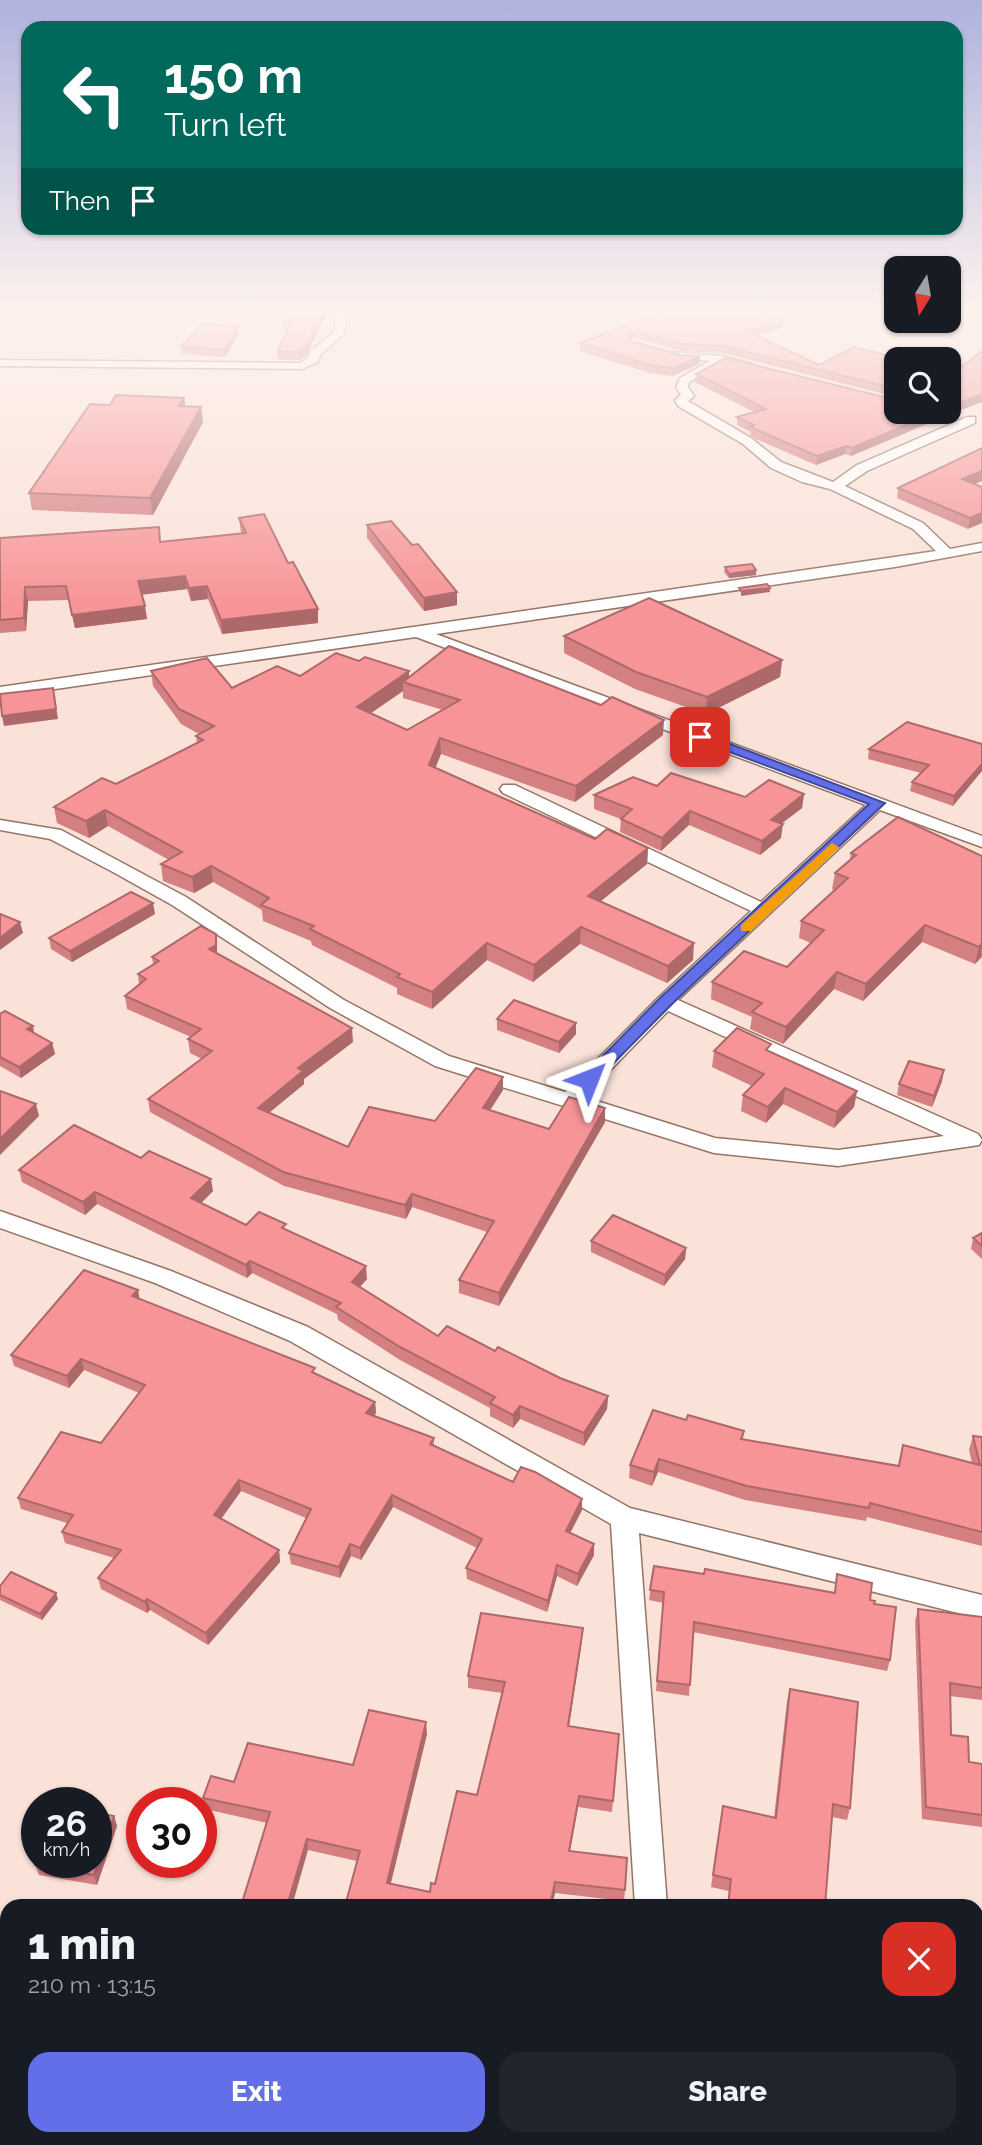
<!DOCTYPE html>
<html lang="en">
<head>
<meta charset="utf-8">
<style>
  body { margin:0; font-family:Raleway,sans-serif; background:#20242c; color:#f1f3f6; height:100vh; display:flex; flex-direction:column; font-size:26px; white-space:nowrap }
  * { box-sizing:border-box; margin:0 }
  p { font-size:23px; color:#9ea1a6 }
  .icon { flex:none; width:38px; height:38px; fill:none; stroke:currentColor; stroke-width:2; stroke-linecap:round; stroke-linejoin:round }
  .map { position:relative; flex:1; overflow:hidden }
  .panel { position:absolute; left:0px; top:1899px; width:984px; height:247px; display:flex; flex-direction:column; background:#171b24; border-radius:21px 21px 0 0; box-shadow:0 2px 5px #0004 }
  .panel>* { flex:none }
  .banner { position:absolute; left:21px; top:21px; width:942px; height:214px; border-radius:21px; box-shadow:0 2px 5px #0004; background:#00695c; color:#fff; overflow:hidden }
  .needle { width:46px; rotate:191deg }
  .buttons { position:absolute; left:884px; top:256px; display:grid; gap:14px }
  .buttons a { display:grid; place-items:center; width:77px; height:77px; border-radius:14px; background:#171b24; box-shadow:0 2px 5px #0004; font-size:35px }
  .speed { position:absolute; left:21px; top:1787px; display:flex; gap:14px; font-size:35px; font-weight:700; text-align:center }
  .speed>* { display:grid; place-content:center; width:91px; height:91px; border-radius:50%; background:#171b24; box-shadow:0 2px 5px #0004; line-height:1 }
  .speed small { font-size:18px; font-weight:400 }
  .speed .limit { border:10px solid #d22; background:#fff; color:#111 }
  .pin { position:absolute; display:grid; place-items:center; width:60px; height:60px; color:#fff; margin:-30px; border-radius:14px; box-shadow:0 4px 10px #0006 }
  .me { position:absolute; width:77px; margin:-38px; rotate:45deg; stroke-linejoin:round; filter:drop-shadow(0 0 5px #0008) }
  .turn { display:flex; align-items:center; gap:24px; height:147px; padding:0 28px; font-size:32px }
  .turn .icon { width:91px; height:91px; stroke-width:2.5 }
  .turn b { display:block; font-size:49px; line-height:60px }
  .then { display:flex; align-items:center; height:66px; padding:0 28px; background:#0003; gap:14px; font-size:26px }
  .round { display:grid; place-items:center; flex:none; width:74px; height:74px; border-radius:21px; background:#20242c }
  .headline { display:flex; align-items:center; justify-content:space-between; height:119px; padding:0 28px }
  h1 { font-size:42px; font-weight:800; line-height:52px }
  .cta { display:flex; gap:14px; margin-top:auto; padding:14px 28px }
  .cta a { flex:1; height:80px; border-radius:21px; background:#636fe8; color:#fff; font-size:28px; font-weight:800; line-height:80px; text-align:center }
  .cta a+a { background:#20242c; color:#f1f3f6 }
  .map>svg:first-child { display:block }
</style>
</head>
<body>
<div class="map">
<svg width="982" height="2145" viewBox="0 0 982 2145">
  <rect width="100%" height="100%" fill="#fae2d9"/>
  <g fill="none" stroke-linecap="round" stroke-linejoin="round">
    <!-- street casing -->
    <g stroke="#957465" stroke-width="3">
      <g id="street">
        <polygon points="240,307 235,310 0,314 0,308"/>
        <polygon points="337,307 347,307 345,333 320,355 318,362 302,369 0,366 0,360 300,363 308,358 310,352 334,332"/>
        <path d="M673 352 722 356 752 364V368L748 369 723 363 689 382 688 387 694 396 688 401 751 438 781 462 833 482 857 465 967 417H975V423L867 471 845 486 923 523 950 549 982 543V551L895 567 436 634 982 836V847L880 810 678 1000 978 1134 982 1140 979 1145 838 1166 714 1153 435 1066 330 1008 172 905 113 872 50 839 0 830V820L61 830 186 897 344 1000 449 1056 565 1092 658 998 751 911 503 793 500 789 503 785H515L761 902 866 805 416 637 0 697V687L936 551 913 529 830 489 802 482 771 468 743 444 678 406 675 400 681 395 676 387 680 378 710 361 669 357V353ZM668 1011 944 1136 838 1150 715 1138 584 1097Z"/>
        <polygon points="0,1211 171,1271 308,1327 630,1508 982,1595 982,1619 639,1533 667,1906 635,1906 611,1524 290,1341 155,1283 0,1228"/>
        <rect x="645" y="2138" width="36" height="7"/>
      </g>
    </g>
    <!-- street -->
    <use href="#street" fill="#fff" fill-rule="evenodd"/>
  </g>
  <!-- wall -->
  <g fill="#d47f82" fill-rule="evenodd">
    <polygon points="290,307 306,356 299,360 278,360 277,352 288,329 283,329 283,321"/>
    <polygon points="672,307 784,319 783,327 757,335 819,365 896,359 896,397 723,353 681,351 635,338 630,341 680,355 700,356 699,364 672,376 650,373 580,351 580,343"/>
    <polygon points="238,326 239,333 225,357 182,354 181,347"/>
    <polygon points="982,351 961,410 948,410 948,365 958,369"/>
    <polygon points="696,374 943,417 851,456 845,454 816,465 756,439 750,435 751,432 737,425 737,417 754,412 695,382"/>
    <polygon points="184,398 185,406 201,407 203,422 153,515 32,510 29,493 110,405"/>
    <polygon points="982,448 982,481 975,484 982,487 968,529 897,498 898,488"/>
    <polygon points="239,518 288,563 318,623 222,634 208,599 191,601 187,589 142,594 147,619 75,628 69,600 28,601 26,631 0,633 0,538 160,542 241,533"/>
    <polygon points="367,525 412,545 457,592 457,605 424,611 367,538"/>
    <polygon points="725,567 756,575 729,578 724,572"/>
    <polygon points="564,636 782,660 780,677 706,714 635,689 564,653"/>
    <path d="M151 671 232 688 300 676 409 677 663 735 575 802 441 754 435 768 595 839 648 848 647 864 601 901 693 960 667 983 580 944 533 982 487 960 432 1009 397 994V988L312 945 311 941 263 921 262 910 213 882 194 893 163 881 161 864 169 860 108 826 89 838 57 823 54 807 116 784 197 743 196 736 199 734 181 724 153 686ZM403 691V698L443 710 407 730 371 713Z"/>
    <polygon points="982,744 953,806 910,791 912,782 921,773 868,759 869,749"/>
    <polygon points="657,786 745,797 804,794 802,808 781,824 781,838 760,855 689,825 661,851 620,832 621,819 594,809 594,795"/>
    <polygon points="851,853 982,856 982,957 975,964 922,942 863,1001 834,989 783,1044 750,1029 752,1017 711,999 712,982 787,967 811,943 799,938 801,921 834,890 832,889 835,873 850,859"/>
    <polygon points="155,914 72,962 51,949 49,938"/>
    <polygon points="217,946 217,954 353,1042 304,1079 304,1084 269,1113 348,1147 435,1121 503,1090 490,1110 549,1129 605,1108 605,1122 499,1306 459,1293 459,1280 487,1232 412,1207 406,1219 284,1186 150,1112 148,1099 202,1059 190,1053 188,1039 191,1037 127,1009 125,996 139,985 138,974 153,964 152,957"/>
    <polygon points="0,1014 52,1043 55,1054 21,1078 0,1066"/>
    <polygon points="497,1019 576,1023 576,1034 559,1053 497,1030"/>
    <polygon points="714,1051 770,1052 857,1091 854,1107 834,1128 783,1104 766,1123 741,1111 743,1095 752,1086 712,1067"/>
    <polygon points="942,1081 932,1107 897,1095 899,1084"/>
    <polygon points="141,1158 213,1191 201,1203 246,1225 286,1229 367,1279 359,1287 438,1336 495,1351 560,1378 608,1396 607,1409 584,1446 520,1419 513,1428 490,1416 490,1408 400,1360 338,1320 337,1314 252,1273 247,1278 97,1204 85,1215 22,1182 19,1170"/>
    <polygon points="982,1233 982,1259 971,1249 973,1238"/>
    <polygon points="591,1241 686,1248 685,1259 664,1286 591,1252"/>
    <polygon points="139,1299 315,1373 375,1402 376,1413 374,1415 434,1438 434,1446 513,1482 582,1510 570,1533 594,1544 594,1555 577,1586 557,1576 547,1612 467,1579 466,1568 477,1548 393,1507 361,1560 351,1556 340,1578 291,1564 289,1553 306,1518 241,1491 221,1519 279,1550 280,1562 208,1645 150,1610 147,1613 101,1589 98,1578 114,1558 65,1543 62,1532 67,1523 21,1509 18,1498 101,1443 139,1393 84,1370 69,1388 14,1366 11,1355"/>
    <polygon points="686,1420 744,1431 743,1439 898,1466 903,1445 972,1463 969,1450 973,1436 982,1437 982,1546 867,1517 866,1521 745,1500 658,1472 652,1486 629,1478 630,1465"/>
    <polygon points="654,1566 704,1574 834,1593 837,1574 874,1604 890,1660 887,1671 693,1632 689,1696 656,1691 663,1603 649,1600"/>
    <polygon points="0,1586 58,1599 42,1620 0,1600"/>
    <polygon points="918,1609 982,1617 982,1700 950,1696 951,1735 969,1762 982,1764 982,1827 922,1819 915,1621"/>
    <polygon points="582,1640 569,1726 619,1734 612,1812 578,1807 570,1851 625,1890 624,1901 555,1893 552,1906 345,1906 357,1861 308,1850 267,1823 205,1809 203,1798 234,1782 353,1765 427,1734 391,1883 430,1892 435,1884 477,1795 502,1693 468,1688 468,1676"/>
    <polygon points="790,1689 850,1808 847,1820 832,1817 825,1906 727,1906 729,1891 711,1887 723,1806 774,1818 787,1701"/>
    <polygon points="114,1816 117,1826 97,1885 39,1875 35,1865"/>
    <polygon points="976,1953 982,1955 982,2040 976,2038"/>
    <polygon points="845,2138 961,2138 961,2145 867,2145 867,2142"/>
  </g>
  <!-- shaded-wall -->
  <g fill="#ad686a">
    <polygon points="326,307 330,307 306,356 299,360 299,352"/>
    <polygon points="784,319 783,327 746,339 747,331"/>
    <polygon points="238,326 239,333 225,357 224,350"/>
    <polygon points="635,331 635,338 628,340 628,333"/>
    <polygon points="700,356 699,364 672,376 673,368"/>
    <polygon points="982,394 982,402 961,410 962,402"/>
    <polygon points="184,398 186,413 179,406"/>
    <polygon points="201,407 203,422 153,515 150,498"/>
    <polygon points="939,411 944,411 943,417 851,456 852,448"/>
    <polygon points="846,446 845,454 816,465 817,456"/>
    <polygon points="982,471 982,481 960,489 962,479"/>
    <polygon points="982,513 982,523 968,529 970,518"/>
    <polygon points="756,570 756,575 729,578 729,574"/>
    <polygon points="185,576 187,589 140,595 138,581"/>
    <polygon points="207,586 208,599 191,601 189,588"/>
    <polygon points="25,587 28,601 26,631 24,618"/>
    <polygon points="770,588 770,592 741,596 741,591"/>
    <polygon points="457,592 457,605 424,611 424,598"/>
    <polygon points="145,606 147,619 75,628 72,615"/>
    <polygon points="318,609 318,623 222,634 221,620"/>
    <polygon points="782,660 780,677 706,714 707,697"/>
    <polygon points="409,671 409,684 403,682 403,691 358,722 357,707"/>
    <polygon points="53,688 58,719 4,726 2,716"/>
    <polygon points="664,720 663,735 575,802 576,786"/>
    <polygon points="440,738 441,754 430,781 429,765"/>
    <polygon points="982,764 982,771 953,806 954,796"/>
    <polygon points="804,794 802,808 769,833 771,820"/>
    <polygon points="105,810 108,826 89,838 86,821"/>
    <polygon points="690,811 689,825 661,851 662,838"/>
    <polygon points="783,824 781,838 760,855 762,841"/>
    <polygon points="648,848 647,864 587,912 588,896"/>
    <polygon points="211,866 213,882 194,893 192,877"/>
    <polygon points="153,903 155,914 72,962 70,951"/>
    <polygon points="20,922 23,933 0,950 0,938"/>
    <polygon points="925,925 922,942 863,1001 866,984"/>
    <polygon points="581,927 580,944 533,982 534,965"/>
    <polygon points="216,934 217,946 217,958 209,949"/>
    <polygon points="487,943 487,960 432,1009 432,992"/>
    <polygon points="694,943 693,960 667,983 668,966"/>
    <polygon points="982,943 981,957 975,964 979,947"/>
    <polygon points="837,972 834,989 783,1044 786,1027"/>
    <polygon points="576,1023 576,1034 559,1053 559,1042"/>
    <polygon points="33,1026 35,1037 27,1029"/>
    <polygon points="352,1028 353,1042 304,1079 304,1084 259,1121 258,1108 298,1068"/>
    <polygon points="52,1043 55,1054 21,1078 19,1067"/>
    <polygon points="944,1070 942,1081 932,1107 934,1096"/>
    <polygon points="503,1077 503,1090 483,1121 483,1108"/>
    <polygon points="785,1088 783,1104 766,1123 768,1107"/>
    <polygon points="857,1091 854,1107 834,1128 837,1112"/>
    <polygon points="36,1104 39,1116 0,1155 0,1139"/>
    <polygon points="605,1108 605,1122 499,1306 499,1293"/>
    <polygon points="211,1179 213,1191 193,1211 191,1198"/>
    <polygon points="95,1192 97,1204 85,1215 83,1202"/>
    <polygon points="412,1194 412,1207 406,1219 405,1205"/>
    <polygon points="686,1248 685,1259 664,1286 665,1275"/>
    <polygon points="250,1261 252,1273 247,1278 246,1265"/>
    <polygon points="366,1266 367,1279 353,1295 352,1282"/>
    <polygon points="138,1290 140,1301 132,1296"/>
    <polygon points="81,1359 84,1370 69,1388 67,1376"/>
    <polygon points="608,1396 607,1409 584,1446 584,1433"/>
    <polygon points="375,1402 376,1413 367,1424 366,1413"/>
    <polygon points="520,1406 520,1419 513,1428 513,1415"/>
    <polygon points="659,1459 658,1472 652,1486 654,1472"/>
    <polygon points="239,1480 241,1491 216,1526 214,1515"/>
    <polygon points="392,1495 393,1507 361,1560 360,1548"/>
    <polygon points="582,1499 582,1510 565,1543 566,1531"/>
    <polygon points="350,1544 351,1556 340,1578 339,1567"/>
    <polygon points="594,1544 594,1555 577,1586 578,1574"/>
    <polygon points="279,1550 280,1562 208,1645 206,1633"/>
    <polygon points="557,1565 557,1576 547,1612 548,1601"/>
    <polygon points="56,1593 58,1599 42,1620 40,1614"/>
    <polygon points="147,1599 150,1610 147,1613 145,1602"/>
    <polygon points="583,1628 582,1640 567,1738 568,1726"/>
    <polygon points="426,1722 427,1734 388,1894 387,1883"/>
    <polygon points="579,1796 578,1807 568,1862 569,1851"/>
    <polygon points="114,1816 117,1826 97,1885 94,1875"/>
    <polygon points="307,1839 308,1850 292,1906 287,1906"/>
    <polygon points="555,1882 555,1893 552,1906 550,1906"/>
  </g>
  <!-- building -->
  <g fill="#f79497" stroke="#ad686a" stroke-width="2">
    <polygon points="290,307 326,307 305,348 299,352 277,352 292,321 283,321"/>
    <polygon points="672,307 711,307 725,309 731,307 741,307 784,319 747,331 819,365 854,347 890,356 917,359 896,359 896,389 723,346 682,344 635,331 628,333 630,341 680,355 700,356 673,368 650,365 580,343"/>
    <polygon points="203,323 238,326 224,350 181,347"/>
    <polygon points="982,351 982,394 962,402 948,401 948,365 958,369"/>
    <polygon points="725,358 896,400 896,411 939,411 852,448 846,446 817,456 757,430 751,426 754,425 737,417 766,409 696,374"/>
    <polygon points="116,395 184,398 179,406 201,407 150,498 29,493 90,404 110,405"/>
    <polygon points="982,448 982,471 962,479 982,487 982,513 970,518 898,488"/>
    <polygon points="264,514 288,563 293,562 318,609 221,620 207,586 189,588 185,576 138,581 145,606 72,615 66,586 25,587 24,618 0,620 0,538 159,527 160,542 246,533 239,518"/>
    <polygon points="391,521 412,545 418,544 457,592 424,598 367,525"/>
    <polygon points="752,564 756,570 729,574 725,567"/>
    <polygon points="767,584 770,588 741,591 739,588"/>
    <polygon points="649,598 782,660 707,697 636,672 564,636"/>
    <polygon points="449,646 601,705 612,697 664,720 576,786 440,738 429,765 595,839 607,829 648,848 588,896 694,943 668,966 581,927 534,965 487,943 432,992 397,977 400,974 310,929 314,926 261,905 269,898 211,866 192,877 161,864 182,852 105,810 86,821 54,807 102,778 116,784 203,740 196,736 214,726 179,709 151,671 207,658 232,688 277,666 300,676 336,653 359,661 365,657 409,671 357,707 407,730 460,700 403,682"/>
    <polygon points="53,688 56,709 2,716 0,694"/>
    <polygon points="907,722 982,744 982,764 954,796 912,782 929,765 869,749"/>
    <polygon points="671,773 745,797 769,780 804,794 771,820 783,824 762,841 690,811 662,838 621,819 632,809 594,795 633,777 657,786"/>
    <polygon points="898,817 982,856 982,943 979,947 925,925 866,984 837,972 786,1027 752,1012 762,1003 712,982 744,951 787,967 824,930 801,921 848,878 835,873 856,855 851,853"/>
    <polygon points="131,892 153,903 70,951 49,938"/>
    <polygon points="0,914 20,922 0,938"/>
    <polygon points="201,926 216,934 216,945 209,949 352,1028 298,1068 303,1071 258,1108 348,1147 369,1107 435,1121 476,1068 503,1077 483,1108 549,1129 569,1097 605,1108 499,1293 459,1280 494,1221 412,1194 405,1205 283,1172 148,1099 212,1051 188,1039 201,1029 125,996 146,979 138,974 159,961 152,957"/>
    <polygon points="514,1000 576,1023 559,1042 497,1019"/>
    <polygon points="5,1011 33,1026 27,1029 52,1043 19,1067 0,1057 0,1014"/>
    <polygon points="737,1028 771,1044 766,1050 857,1091 837,1112 785,1088 768,1107 743,1095 764,1074 714,1051"/>
    <polygon points="909,1061 944,1070 934,1096 899,1084"/>
    <polygon points="0,1091 36,1104 0,1139"/>
    <polygon points="74,1125 141,1158 149,1151 211,1179 191,1198 246,1225 259,1212 286,1224 282,1228 366,1266 352,1282 438,1336 447,1326 495,1351 498,1347 560,1378 608,1396 584,1433 520,1406 513,1415 490,1403 495,1397 400,1347 336,1307 341,1303 250,1261 246,1265 95,1192 83,1202 19,1170"/>
    <polygon points="613,1215 686,1248 665,1275 591,1241"/>
    <polygon points="982,1233 982,1246 973,1238"/>
    <polygon points="84,1270 138,1290 132,1296 315,1368 312,1372 375,1402 366,1413 434,1438 430,1444 513,1482 521,1467 535,1472 582,1499 566,1531 594,1544 578,1574 557,1565 548,1601 466,1568 482,1539 392,1495 360,1548 350,1544 339,1567 289,1553 311,1509 239,1480 214,1515 279,1550 206,1633 147,1599 145,1602 98,1578 121,1550 62,1532 73,1515 18,1498 61,1432 101,1443 145,1385 81,1359 67,1376 11,1355"/>
    <polygon points="653,1410 686,1420 688,1415 744,1431 741,1439 899,1466 903,1445 980,1465 973,1436 982,1437 982,1532 870,1503 869,1508 747,1486 659,1459 654,1472 630,1465"/>
    <polygon points="654,1566 704,1574 705,1569 835,1593 837,1574 872,1583 870,1600 875,1601 874,1604 896,1607 890,1660 694,1622 690,1685 657,1681 664,1592 650,1590"/>
    <polygon points="11,1572 56,1593 40,1614 0,1595 0,1586"/>
    <polygon points="918,1609 982,1617 982,1688 950,1683 951,1735 968,1737 969,1762 982,1764 982,1815 926,1807"/>
    <polygon points="481,1613 583,1628 568,1726 619,1734 613,1801 579,1796 569,1851 627,1858 625,1890 555,1882 550,1906 345,1906 360,1851 307,1839 287,1906 241,1906 270,1812 203,1798 211,1776 234,1782 248,1743 353,1765 369,1710 426,1722 387,1883 430,1892 431,1883 435,1884 457,1791 477,1795 505,1682 468,1676"/>
    <polygon points="790,1689 858,1702 850,1808 833,1804 825,1906 728,1906 731,1879 713,1875 723,1806 776,1818"/>
    <polygon points="96,1813 114,1816 94,1875 35,1865 37,1860 37,1862 96,1862"/>
    <polygon points="976,1953 982,1955 982,2029 976,2027"/>
    <polygon points="206,2138 587,2138 586,2145 204,2145"/>
    <rect x="871" y="2138" width="90" height="7"/>
  </g>
  <!-- sky -->
  <linearGradient id="sky" x2="0" y2="1"><stop stop-color="#afb2de"/><stop offset="0.51" stop-color="#fdf2ee"/><stop offset="1" stop-color="#fdf2ee" stop-opacity="0"/></linearGradient>
  <rect width="982" height="607" fill="url(#sky)"/>
  <!-- route -->
  <polygon fill="#636fe8" stroke="#404897" stroke-width="2" points="695,734 704,734 885,803 671,1005 594,1083 583,1083 583,1076 660,998 869,804 695,739"/>
  <!-- slow -->
  <polygon fill="#f59e0b" points="832,843 839,847 837,850 751,931 741,931 741,925"/>
</svg>
<div class="buttons">
<a><svg class="needle" viewBox="-14 -14 28 28"><path d="M0-13l5 13h-10z" fill="#e53935"/><path d="M0 13l5-13h-10z" fill="#9ea1a6"/></svg></a>
<a><svg class="icon" aria-label="search" viewBox="0 0 24 24"><circle cx="10" cy="10" r="6"/><path d="M15 15l6 6"/></svg></a>
</div>
<div class="speed"><div>26<small>km/h</small></div><div class="limit">30</div></div>
<div class="pin" style="left:700px;top:737px;background:#d93025"><svg class="icon" aria-label="arrive" viewBox="0 0 24 24"><path d="M6 21V4h12l-3 4 3 4H6"/></svg></div>
<svg class="me" style="left:589px;top:1079px" viewBox="-20 -20 40 40"><path d="M0-17L14 15 0 8-14 15z" fill="#636fe8" stroke="#fff" stroke-width="4"/></svg>
<div class="banner">
<div class="turn"><svg class="icon" aria-label="left" viewBox="0 0 24 24"><path d="M17 20v-9H6M10 6l-5 5 5 5"/></svg><div><b>150 m</b>Turn left</div></div>
<div class="then">Then<svg class="icon" aria-label="arrive" viewBox="0 0 24 24"><path d="M6 21V4h12l-3 4 3 4H6"/></svg></div>
</div>
<section class="panel">
<div class="headline"><div><h1>1 min</h1><p>210 m · 13:15</p></div><a class="round" style="background:#d93025;color:#fff"><svg class="icon" aria-label="close" viewBox="0 0 24 24"><path d="M6 6l12 12M18 6L6 18"/></svg></a></div>
<div class="cta"><a>Exit</a><a>Share</a></div>
</section>
</div>
</body>
</html>
